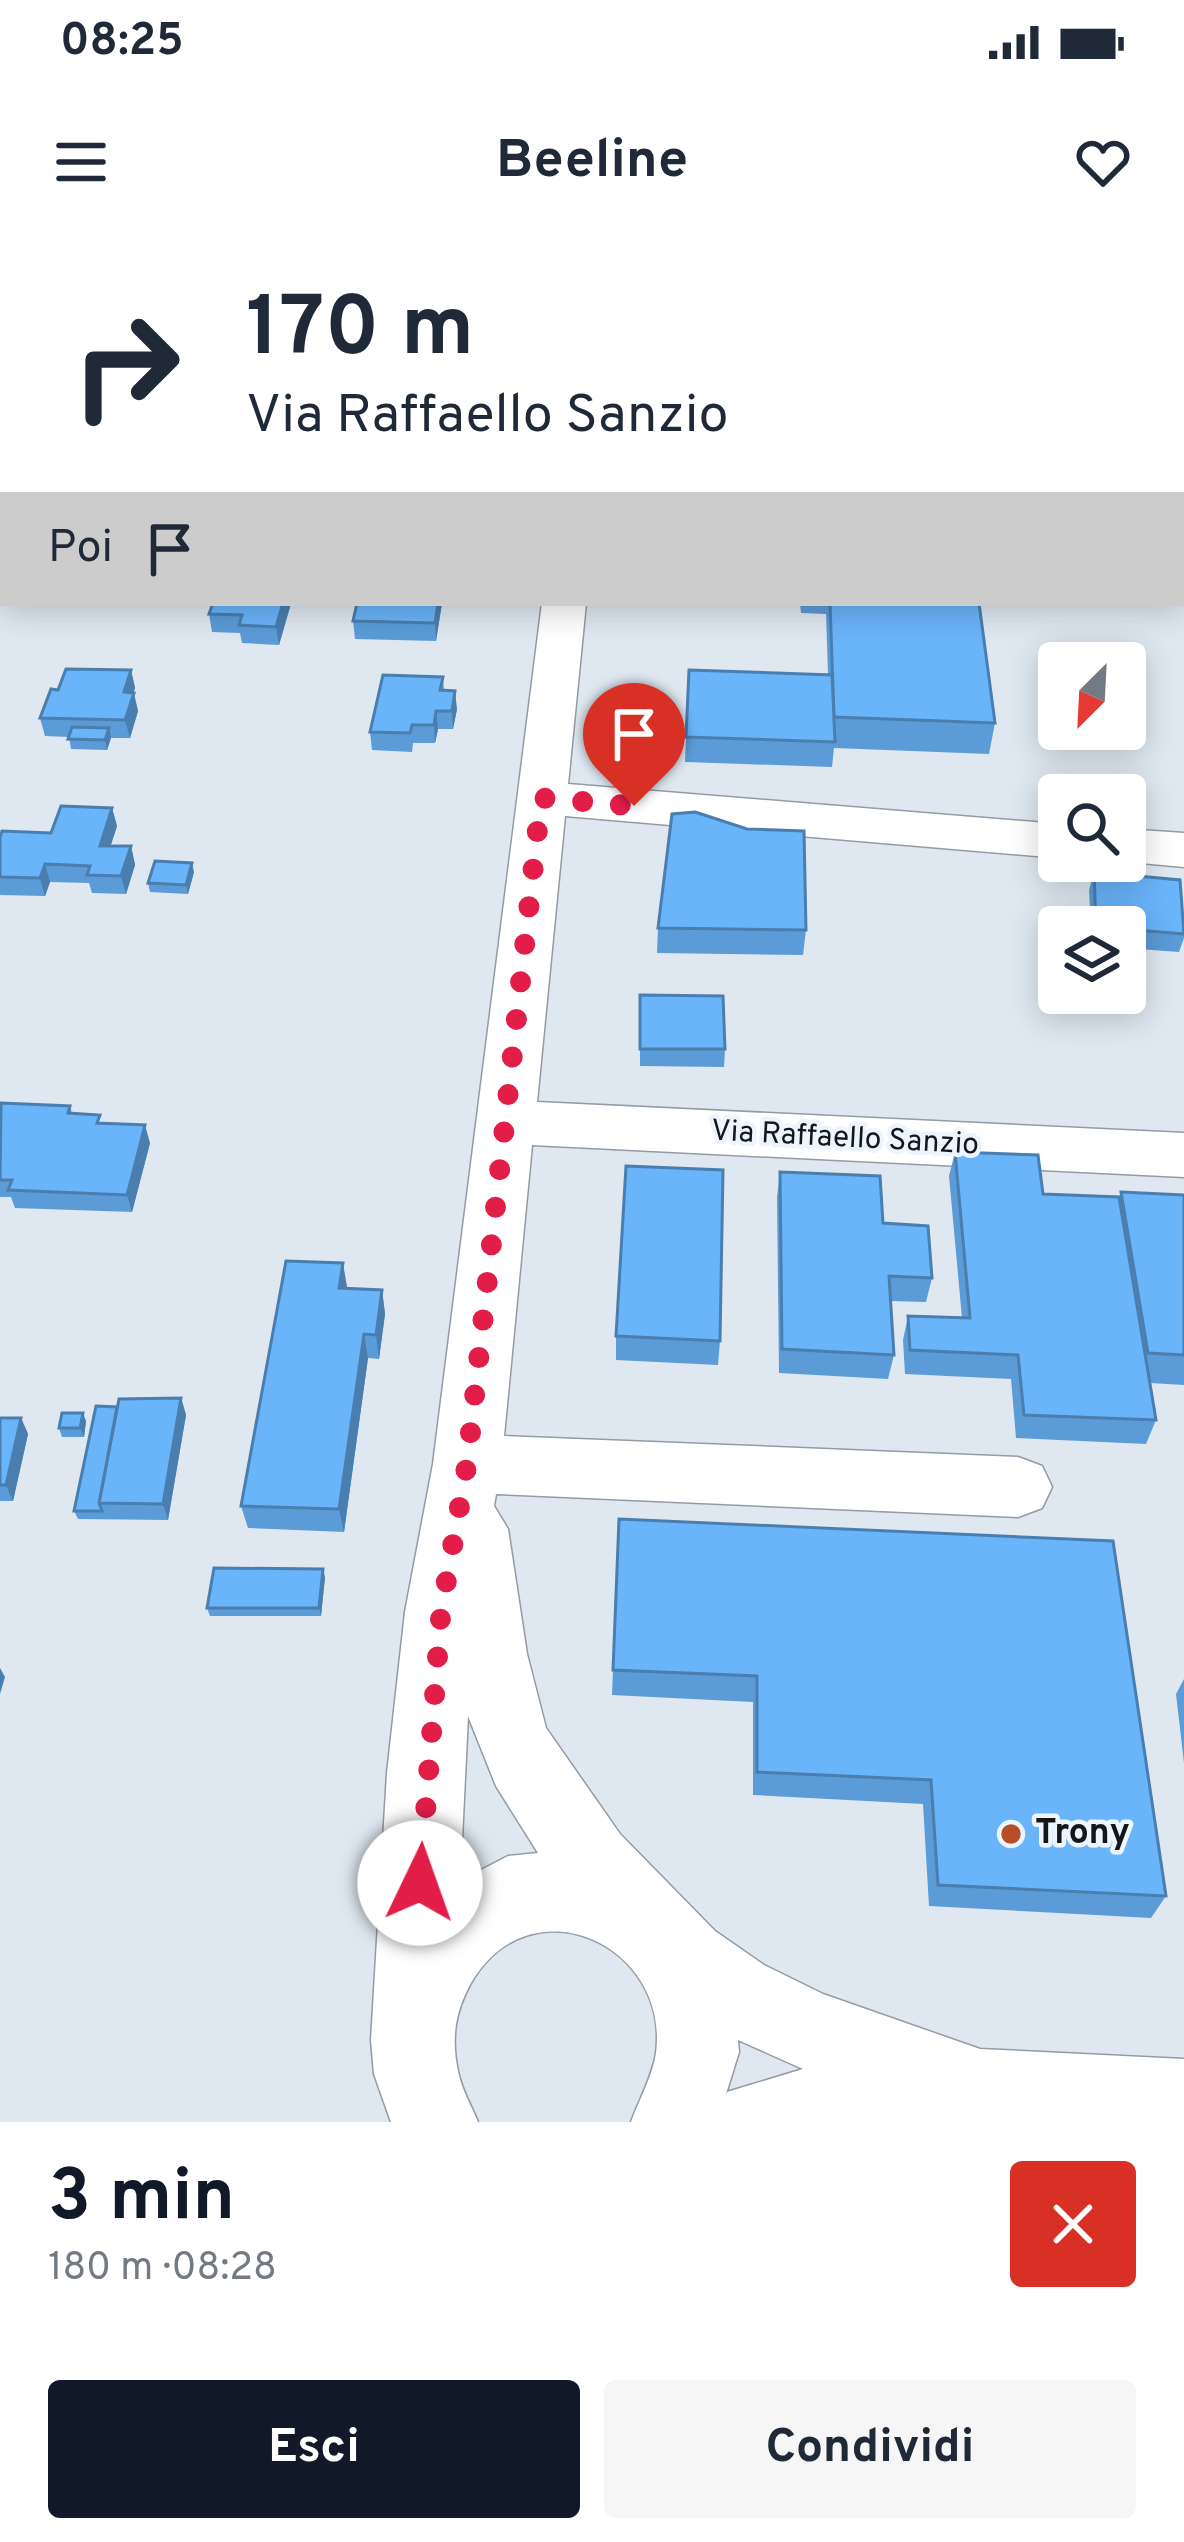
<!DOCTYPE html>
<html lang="it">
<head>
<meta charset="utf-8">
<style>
  body { margin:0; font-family:Overpass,sans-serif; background:#f6f6f7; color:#1f2937; height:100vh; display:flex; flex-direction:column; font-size:45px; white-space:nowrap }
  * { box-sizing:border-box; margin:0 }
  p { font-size:39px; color:#747a83 }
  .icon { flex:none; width:66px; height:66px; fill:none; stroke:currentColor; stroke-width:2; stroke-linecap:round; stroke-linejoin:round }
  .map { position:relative; height:1882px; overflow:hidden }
  .drawer { display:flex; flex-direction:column; background:#fff; flex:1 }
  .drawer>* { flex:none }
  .hud { position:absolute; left:0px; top:0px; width:1185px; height:366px; box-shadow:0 6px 30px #0003; background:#fff; color:#1f2937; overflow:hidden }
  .needle { width:78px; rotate:204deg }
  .buttons { position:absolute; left:1038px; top:402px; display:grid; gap:24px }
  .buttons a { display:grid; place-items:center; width:108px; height:108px; border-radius:12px; background:#fff; box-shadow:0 6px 30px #0003; font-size:60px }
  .pin { position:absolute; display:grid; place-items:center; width:102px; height:102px; color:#fff; margin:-123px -51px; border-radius:50% 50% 50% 0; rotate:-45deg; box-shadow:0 0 12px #0007 }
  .pin .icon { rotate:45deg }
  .me { position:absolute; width:132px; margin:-66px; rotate:3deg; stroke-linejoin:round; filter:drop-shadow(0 0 9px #0008) }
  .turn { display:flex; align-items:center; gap:42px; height:252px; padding:0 48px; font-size:54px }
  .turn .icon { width:156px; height:156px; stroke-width:2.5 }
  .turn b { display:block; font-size:84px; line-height:102px }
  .then { display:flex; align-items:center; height:114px; padding:0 48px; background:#0003; gap:24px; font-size:45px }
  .round { display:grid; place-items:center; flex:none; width:126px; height:126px; border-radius:12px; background:#f6f6f7 }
  .summary { display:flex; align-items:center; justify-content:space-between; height:204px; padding:0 48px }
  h1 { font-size:72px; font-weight:700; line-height:90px; color:#111827 }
  .cta { display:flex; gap:24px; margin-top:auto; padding:24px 48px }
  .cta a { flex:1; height:138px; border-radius:12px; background:#111827; color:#fff; font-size:48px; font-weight:700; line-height:138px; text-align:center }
  .cta a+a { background:#f6f6f7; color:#1f2937 }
  .status { display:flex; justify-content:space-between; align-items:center; height:84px; padding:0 60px; background:#fff; direction:ltr }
  .status svg { height:33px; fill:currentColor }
  header { display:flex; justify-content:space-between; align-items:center; height:156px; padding:0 48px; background:#fff; font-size:54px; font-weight:700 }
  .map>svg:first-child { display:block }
</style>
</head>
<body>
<div class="status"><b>08:25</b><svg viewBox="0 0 49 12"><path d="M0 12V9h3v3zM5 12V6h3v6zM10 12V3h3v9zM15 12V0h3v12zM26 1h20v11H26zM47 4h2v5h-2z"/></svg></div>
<header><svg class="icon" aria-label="menu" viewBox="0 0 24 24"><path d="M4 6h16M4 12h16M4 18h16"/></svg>Beeline<svg class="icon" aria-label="heart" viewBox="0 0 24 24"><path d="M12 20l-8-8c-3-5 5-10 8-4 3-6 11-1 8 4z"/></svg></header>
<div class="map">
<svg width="1184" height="1882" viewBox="0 0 1184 1882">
  <rect width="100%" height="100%" fill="#dfe8f1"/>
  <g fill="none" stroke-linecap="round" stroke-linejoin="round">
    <!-- minor casing -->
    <g stroke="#939ba4" stroke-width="3">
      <g id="minor">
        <polygon points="1081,0 1115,0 1116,3 1082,3"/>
        <rect x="1182" y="193" width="2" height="29"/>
        <path d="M542 363H586L568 544 1059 584V618L565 576 537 862 1184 893V937L532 905 504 1196 1018 1217 1042 1226 1052 1247 1042 1268 1018 1277 496 1254 494 1266 508 1289 527 1414 546 1488 620 1594 715 1691 764 1725 823 1754 980 1809 1184 1819V1882H631C639 1860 653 1835 656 1813 670 1704 530 1641 471 1743 455 1772 451 1798 458 1831 461 1848 471 1865 478 1882H391L374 1834 371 1800 387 1533 405 1372 433 1224ZM468 1476 496 1546 538 1613 508 1616 460 1641ZM738 1800 803 1829 727 1852 725 1857 739 1812Z"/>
        <polygon points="1125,589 1184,593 1184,627 1119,621 1125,621"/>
      </g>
    </g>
    <!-- major casing -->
    <g stroke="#939ba4" stroke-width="3">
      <g id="major">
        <rect x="587" y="0" width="38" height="3"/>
        <rect x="0" y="188" width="3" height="26"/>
      </g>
    </g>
    <!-- minor -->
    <use href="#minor" fill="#fff" fill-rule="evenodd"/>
    <!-- major -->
    <use href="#major" fill="#fff" fill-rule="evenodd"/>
  </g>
  <!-- wall -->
  <g fill="#5b9bd7">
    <polygon points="780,0 832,0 831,3 781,3"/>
    <polygon points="442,363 436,401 355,399 353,381"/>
    <polygon points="800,363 979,363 995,483 989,514 834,508 832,527 685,522 689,430 828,435 826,374 801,373"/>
    <polygon points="291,364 279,405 242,403 240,393 212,392 209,374"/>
    <polygon points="131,430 135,448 133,453 138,471 130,498 111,498 107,510 71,509 69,497 45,496 40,478 58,450"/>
    <polygon points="443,437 444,450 457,469 453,489 438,489 435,503 413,503 412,512 372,510 370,492"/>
    <polygon points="112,568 117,586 110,606 131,606 135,625 126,654 92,653 89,643 50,642 45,656 0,655 0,597 51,593"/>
    <polygon points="194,632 188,654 150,652 148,643"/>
    <polygon points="1094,632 1184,683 1184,698 1179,712 1125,708 1125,687 1091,687 1089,650"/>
    <polygon points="658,688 806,690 803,715 657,713"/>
    <polygon points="640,755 725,809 724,827 640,826"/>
    <polygon points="0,866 70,866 72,873 150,903 132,972 15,968 11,957 0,957"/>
    <polygon points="955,912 1043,954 1119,957 1121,952 1184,955 1184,1145 1150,1143 1156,1180 1146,1204 1016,1198 1011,1139 905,1134 903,1100 908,1076 962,1078 949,936"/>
    <polygon points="780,932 932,1038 926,1062 890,1061 894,1115 888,1139 779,1133 777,957"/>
    <polygon points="347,1049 382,1050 385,1074 379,1119 368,1118 344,1292 248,1288 241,1266"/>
    <polygon points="616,1096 720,1101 718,1125 616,1120"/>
    <polygon points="181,1158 186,1175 168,1280 78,1279 74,1271 117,1167"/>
    <polygon points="0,1178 21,1178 28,1194 13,1261 0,1261"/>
    <polygon points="86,1181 84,1197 62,1197 59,1188"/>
    <polygon points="619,1279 1166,1656 1151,1678 929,1666 923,1564 753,1555 753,1462 612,1455"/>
    <polygon points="325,1337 321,1376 210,1376 207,1368"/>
    <polygon points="1184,1439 1184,1523 1176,1454"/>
  </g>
  <!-- shaded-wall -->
  <g fill="#4a7eaf">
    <polygon points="283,363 291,363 279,405 276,387"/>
    <polygon points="438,363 442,363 436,401 435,383"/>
    <polygon points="131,430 135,448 128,470 124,452"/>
    <polygon points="455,451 457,469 453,489 452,471"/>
    <polygon points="134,453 138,471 130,498 125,480"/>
    <polygon points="436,471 438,489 435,503 434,485"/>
    <polygon points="109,488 111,498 107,510 105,500"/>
    <polygon points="112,568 117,586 105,624 100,606"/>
    <polygon points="131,606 135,625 126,654 121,636"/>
    <polygon points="192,623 194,632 188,654 186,645"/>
    <polygon points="45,624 50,642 45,656 40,638"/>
    <polygon points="145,885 150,903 132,972 127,955"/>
    <polygon points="343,1023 347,1047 343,1072 339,1048"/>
    <polygon points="382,1050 385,1074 379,1119 376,1095"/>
    <polygon points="364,1094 368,1118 344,1292 339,1269"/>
    <polygon points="181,1158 186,1175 168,1280 163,1264"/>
    <polygon points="83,1173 86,1181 84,1197 80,1188"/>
    <polygon points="21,1178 28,1194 13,1261 6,1245"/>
    <polygon points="323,1329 325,1337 321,1376 319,1368"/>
    <polygon points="0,1428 5,1437 0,1454"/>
  </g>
  <!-- building -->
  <g fill="#6ab4fa" stroke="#4a7eaf" stroke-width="3">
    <polygon points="457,0 482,0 502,2 455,3"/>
    <polygon points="677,0 739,0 739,3 676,3"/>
    <polygon points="213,363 283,363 276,387 239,385 242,375 209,374"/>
    <polygon points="357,363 438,363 435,383 353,381"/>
    <polygon points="830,363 979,363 995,483 834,477"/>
    <polygon points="66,429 131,430 124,452 134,453 125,480 40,478 51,449 58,450"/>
    <polygon points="689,430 832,435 835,502 686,497"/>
    <polygon points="383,435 443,437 440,450 455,451 452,471 436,471 434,485 412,485 410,493 370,492"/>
    <polygon points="72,487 109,488 105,500 68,499"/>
    <polygon points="61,566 112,568 100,606 131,606 121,636 87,635 90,626 45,624 40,638 0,637 0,597 2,591 51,593"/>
    <polygon points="695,572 747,589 804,591 806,690 658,688 672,574"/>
    <polygon points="155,621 192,623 186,645 148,643"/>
    <polygon points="1094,632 1180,640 1184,694 1125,689 1125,687 1096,686"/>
    <polygon points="640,755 723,756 725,809 640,809"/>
    <polygon points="1,863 70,866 68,873 100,875 97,883 145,885 127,955 8,950 12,940 0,940"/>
    <polygon points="955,912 1038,915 1043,954 1119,957 1156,1180 1024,1175 1018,1115 910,1110 908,1076 970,1078"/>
    <polygon points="626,926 723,930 720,1101 616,1096"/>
    <polygon points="780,932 880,936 883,983 928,986 932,1038 889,1036 894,1115 782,1109"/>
    <polygon points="1121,952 1184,955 1184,1115 1148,1113"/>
    <polygon points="286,1021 343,1023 339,1048 382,1050 376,1095 364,1094 339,1269 241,1266"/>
    <polygon points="181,1158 163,1264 99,1263 119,1159"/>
    <polygon points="96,1166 117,1167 99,1263 102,1271 74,1271"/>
    <polygon points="62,1173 83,1173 80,1188 59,1188"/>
    <polygon points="0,1178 21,1178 6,1245 0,1245"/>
    <polygon points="619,1279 1113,1301 1166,1656 938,1645 931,1540 757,1532 757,1436 613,1430"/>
    <polygon points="214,1328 323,1329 319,1368 207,1368"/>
  </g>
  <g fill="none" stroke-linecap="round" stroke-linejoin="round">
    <!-- route -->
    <polyline stroke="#e11d48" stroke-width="21" stroke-dasharray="0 37.8" points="420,1643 441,1372 467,1224 541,558 634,566"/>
  </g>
  <!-- markers -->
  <circle fill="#b64e2a" stroke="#ecf5fe" stroke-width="4.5" cx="1011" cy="1594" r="12"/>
  <g text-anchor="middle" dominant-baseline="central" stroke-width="9" stroke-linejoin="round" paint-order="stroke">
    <!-- street labels -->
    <g font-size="30" fill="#14171a" stroke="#ecf5fe">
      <text transform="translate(845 899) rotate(3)">Via Raffaello Sanzio</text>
    </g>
    <!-- near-poi labels -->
    <g font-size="36" font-weight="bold" fill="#14171a" stroke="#ecf5fe" text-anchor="start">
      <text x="1035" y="1594">Trony</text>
    </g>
  </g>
</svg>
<div class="buttons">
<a><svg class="needle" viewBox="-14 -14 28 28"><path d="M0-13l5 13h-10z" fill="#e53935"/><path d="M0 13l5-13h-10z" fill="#747a83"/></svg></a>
<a><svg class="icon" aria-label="search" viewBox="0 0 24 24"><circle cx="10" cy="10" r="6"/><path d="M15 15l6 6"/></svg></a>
<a><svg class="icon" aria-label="layers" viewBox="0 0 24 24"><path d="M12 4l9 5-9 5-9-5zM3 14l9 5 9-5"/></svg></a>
</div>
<div class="pin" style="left:634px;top:566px;background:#d93025"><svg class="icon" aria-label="arrive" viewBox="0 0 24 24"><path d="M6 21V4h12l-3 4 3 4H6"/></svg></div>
<svg class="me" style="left:420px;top:1643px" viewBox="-20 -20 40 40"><circle r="19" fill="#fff"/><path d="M0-13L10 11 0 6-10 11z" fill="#e11d48"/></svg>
<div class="hud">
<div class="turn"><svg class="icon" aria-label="right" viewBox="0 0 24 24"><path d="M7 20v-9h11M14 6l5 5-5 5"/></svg><div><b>170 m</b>Via Raffaello Sanzio</div></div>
<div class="then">Poi<svg class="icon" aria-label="arrive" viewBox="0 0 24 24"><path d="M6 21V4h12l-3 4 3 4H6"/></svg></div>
</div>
</div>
<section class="drawer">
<div class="summary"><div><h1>3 min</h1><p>180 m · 08:28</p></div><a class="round" style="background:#d93025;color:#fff"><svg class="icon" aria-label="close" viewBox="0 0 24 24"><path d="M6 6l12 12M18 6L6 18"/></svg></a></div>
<div class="cta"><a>Esci</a><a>Condividi</a></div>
</section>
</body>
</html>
